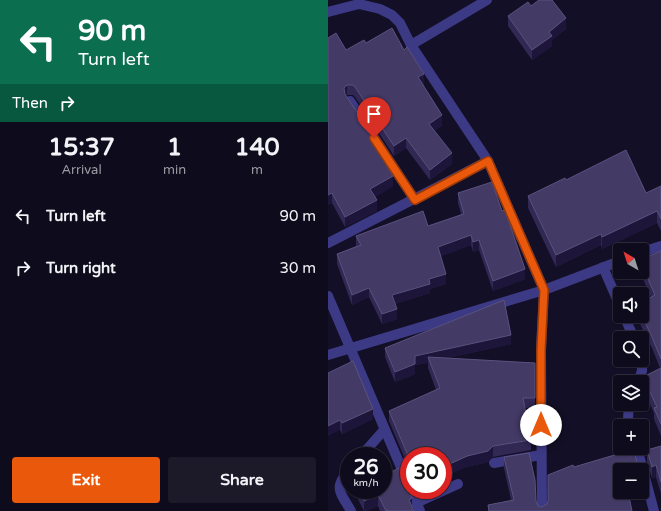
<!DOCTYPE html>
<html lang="en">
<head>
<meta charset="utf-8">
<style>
  body { margin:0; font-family:"Varela Round",sans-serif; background:#1c1929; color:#f1f3f6; height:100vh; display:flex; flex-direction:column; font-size:15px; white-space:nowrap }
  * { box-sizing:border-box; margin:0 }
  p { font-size:13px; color:#9b9ba3 }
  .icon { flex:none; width:22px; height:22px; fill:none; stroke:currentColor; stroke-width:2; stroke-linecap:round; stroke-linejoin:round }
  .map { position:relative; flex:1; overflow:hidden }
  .side { display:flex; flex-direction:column; background:#0e0b1c; width:328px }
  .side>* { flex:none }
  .top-card { background:#0b6e4f; color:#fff; overflow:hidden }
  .needle { width:26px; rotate:321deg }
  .fabs { position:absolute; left:285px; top:243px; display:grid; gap:8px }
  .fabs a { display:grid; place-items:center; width:36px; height:36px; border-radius:4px; background:#0e0b1c; box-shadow:0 1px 3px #0004,0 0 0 1px #2e2b3b; font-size:20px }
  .speed { position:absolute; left:12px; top:447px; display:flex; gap:8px; font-size:20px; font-weight:700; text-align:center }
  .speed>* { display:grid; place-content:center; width:52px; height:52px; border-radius:50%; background:#0e0b1c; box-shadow:0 1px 3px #0004,0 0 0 1px #2e2b3b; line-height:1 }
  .speed small { font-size:10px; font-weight:400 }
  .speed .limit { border:6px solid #d22; background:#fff; color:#111 }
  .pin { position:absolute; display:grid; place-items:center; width:34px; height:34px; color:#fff; margin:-41px -17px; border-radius:50% 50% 50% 0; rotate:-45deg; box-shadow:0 0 4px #0007 }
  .pin .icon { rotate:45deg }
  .me { position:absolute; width:44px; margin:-22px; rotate:0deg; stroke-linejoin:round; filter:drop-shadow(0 0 3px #0008) }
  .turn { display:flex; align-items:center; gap:14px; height:84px; padding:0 12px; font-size:18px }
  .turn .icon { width:52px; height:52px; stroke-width:2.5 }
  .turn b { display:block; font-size:28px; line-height:34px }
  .then { display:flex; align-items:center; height:38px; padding:0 12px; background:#0003; gap:8px; font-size:15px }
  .eta { display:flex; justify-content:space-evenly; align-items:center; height:68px; text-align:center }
  .eta b { font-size:24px; font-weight:700; line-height:28px }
  .primary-button { display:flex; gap:8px; margin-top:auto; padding:8px 12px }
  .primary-button a { flex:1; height:46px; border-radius:4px; background:#ea580c; color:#fff; font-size:16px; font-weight:700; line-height:46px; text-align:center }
  .primary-button a+a { background:#1c1929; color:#f1f3f6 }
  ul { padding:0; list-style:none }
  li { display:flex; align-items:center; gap:12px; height:52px; padding:0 12px }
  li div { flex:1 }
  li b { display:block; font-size:15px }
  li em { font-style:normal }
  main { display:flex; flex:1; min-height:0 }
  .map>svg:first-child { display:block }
</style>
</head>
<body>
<main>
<section class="side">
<div class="top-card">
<div class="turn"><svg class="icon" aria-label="left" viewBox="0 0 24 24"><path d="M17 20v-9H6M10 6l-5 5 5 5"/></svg><div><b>90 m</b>Turn left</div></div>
<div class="then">Then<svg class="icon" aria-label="right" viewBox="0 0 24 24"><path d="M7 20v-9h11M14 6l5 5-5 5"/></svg></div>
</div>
<div class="eta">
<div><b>15:37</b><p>Arrival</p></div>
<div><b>1</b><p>min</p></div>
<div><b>140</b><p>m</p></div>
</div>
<ul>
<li><svg class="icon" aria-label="left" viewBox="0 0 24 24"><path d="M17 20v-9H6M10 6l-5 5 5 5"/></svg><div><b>Turn left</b></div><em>90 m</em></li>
<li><svg class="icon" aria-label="right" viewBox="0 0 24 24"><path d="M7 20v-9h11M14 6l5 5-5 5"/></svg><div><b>Turn right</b></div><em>30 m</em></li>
</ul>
<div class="primary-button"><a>Exit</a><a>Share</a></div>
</section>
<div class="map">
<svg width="333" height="511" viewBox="0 0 333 511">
  <rect width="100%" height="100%" fill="#130f26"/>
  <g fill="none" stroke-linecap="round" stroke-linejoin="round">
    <!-- service -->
    <g stroke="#3d3a85" stroke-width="10">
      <polyline points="166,463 213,455"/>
      <polyline points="88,503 130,484"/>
    </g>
    <!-- minor -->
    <g stroke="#3d3a85" stroke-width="10">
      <polyline points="0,12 31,4 52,9 64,15 72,23 83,45 160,161 216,290 213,350 214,511"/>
      <polyline points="83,45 159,0"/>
      <polyline points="22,101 87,200"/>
      <polyline points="0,243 160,161"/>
      <polyline points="314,252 333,246"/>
      <polyline points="275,267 292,306"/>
      <polyline points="0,296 81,486"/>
      <polyline points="296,316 306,338"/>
      <polyline points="0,355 216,290 292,261"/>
      <polyline points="310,382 314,371 314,357"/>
      <polyline points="301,404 300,419 302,426"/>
      <polyline points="309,448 326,511"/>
      <polyline points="33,456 56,430"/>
      <path d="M21 470C5 488 12 492 23 511"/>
      <polyline points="83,490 92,511"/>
    </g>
  </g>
  <!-- wall -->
  <g fill="#312854">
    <polygon points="203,6 238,29 224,40 224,46 204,60 180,26 180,16"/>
    <polygon points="38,43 76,50 96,84 95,85 114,126 106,131 124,164 102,180 78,148 66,156 27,97 25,95 19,95 18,96 55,159 65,186 47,197 49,211 17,227 4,203 0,205 18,50"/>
    <polygon points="238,180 318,193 333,186 333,231 329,223 274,249 273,245 228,267 200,208 200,196"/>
    <polygon points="130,193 174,211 197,279 165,291 151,250 145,252 143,245 113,256 118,284 102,289 102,293 67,304 69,319 54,324 41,297 24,305 9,264 9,254 28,246 28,236 100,226 133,214 130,203"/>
    <polygon points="333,251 333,436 326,419 326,413 315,388 315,377 332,368 324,348 308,316 314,316 323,297 312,272 314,272 314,259"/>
    <polygon points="183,344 120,358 207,363 207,409 197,408 203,440 203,450 165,457 160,462 139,467 81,456 81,469 61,421 61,411 108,390 100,368 100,363 87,365 87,374 67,382 57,357 57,348"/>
    <polygon points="0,373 45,419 14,434 12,430"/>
    <polygon points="333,446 333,494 328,477 324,478 319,462 319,450"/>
    <polygon points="176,457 210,506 214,507 219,504 246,467 292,470 304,511 160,511 160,505 183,500 176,468"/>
    <polygon points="30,490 55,490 84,507 86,511 52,511 50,506 37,511 36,511 30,499"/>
  </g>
  <!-- shaded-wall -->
  <g fill="#1d163a">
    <polygon points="238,18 238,29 224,40 224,46 204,60 204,50 221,32"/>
    <polygon points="96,74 96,84 90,88 90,77"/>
    <polygon points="19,85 19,95 16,98 16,88"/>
    <polygon points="114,115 114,126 101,134 101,124"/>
    <polygon points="78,138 78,148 66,156 66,146"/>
    <polygon points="55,152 55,163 52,154"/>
    <polygon points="124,153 124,164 102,180 102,170"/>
    <polygon points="65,176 65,186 42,200 42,189"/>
    <polygon points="4,193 4,203 0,205 0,195"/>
    <polygon points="49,200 49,211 17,227 17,217"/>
    <polygon points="329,211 329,223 274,249 274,237"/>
    <polygon points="273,234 273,245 228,267 228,255"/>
    <polygon points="143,235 143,245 110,257 110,247"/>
    <polygon points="151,240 151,250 145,252 145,242"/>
    <polygon points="197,269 197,279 165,291 165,281"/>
    <polygon points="118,274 118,284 102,289 102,293 64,305 64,295 101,279"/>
    <polygon points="41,288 41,297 24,305 24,295"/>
    <polygon points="69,309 69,319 54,324 54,314"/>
    <polygon points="183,335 183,344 102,362 100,357 100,363 87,365 87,374 67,382 67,372 87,356"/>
    <polygon points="45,409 45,419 14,434 14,423"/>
    <polygon points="12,420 12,430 0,436 0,426"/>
    <polygon points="165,446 165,457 160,462 139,467 115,477 115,467"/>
    <polygon points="328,465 328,477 324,478 324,467"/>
    <polygon points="50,495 50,506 36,511 36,501"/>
    <polygon points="84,498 84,509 81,500"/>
  </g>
  <!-- building -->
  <g fill="#433a66" stroke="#5a527e">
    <polygon points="211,0 224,0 238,18 221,32 224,36 204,50 180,16 200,2 203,6"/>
    <polygon points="64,28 76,50 79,47 96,74 90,77 114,115 101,124 124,153 102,170 78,138 66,146 27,87 25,85 19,85 16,88 17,94 55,152 52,154 65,176 42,189 49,200 17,217 4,193 0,195 0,38 8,33 18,50 36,40 38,43"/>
    <polygon points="298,150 318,193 333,186 333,219 329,211 274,237 273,234 228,255 200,196 237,178 238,180"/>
    <polygon points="164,182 174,211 177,210 197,269 165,281 151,240 145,242 143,235 110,247 118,274 101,279 102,284 64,295 69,309 54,314 41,288 24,295 9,254 33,245 28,236 95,211 100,226 136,214 130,193"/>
    <polygon points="333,251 333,359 324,337 314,316 314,302 327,295 314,265 314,259"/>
    <polygon points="176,300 183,335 87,356 87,364 67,372 57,348"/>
    <polygon points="100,357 207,363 207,398 195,398 203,440 165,446 160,451 139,456 115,467 115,456 81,456 81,458 61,411 112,388"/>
    <polygon points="25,361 45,409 14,423 12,420 0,426 0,373"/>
    <polygon points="333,368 333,424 326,408 329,407 315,377"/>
    <polygon points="333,446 333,482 328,465 324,467 319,450"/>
    <polygon points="300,451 302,456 307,455 311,470 292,470 292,492 300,492 304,511 161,511 160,505 186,500 176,457 201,453 207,480 208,501 210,506 214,507 219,504 220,501 220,475 245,465 246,467"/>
    <polygon points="71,468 84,498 81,500 86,511 60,511 60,510 58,511 50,495 36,501 31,490 55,490 55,476"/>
  </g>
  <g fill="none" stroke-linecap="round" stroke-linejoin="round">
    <!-- route casing -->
    <g stroke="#983908" stroke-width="10">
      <polyline id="route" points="46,138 87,200 160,161 216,290 213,350 213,425"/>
    </g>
    <!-- route -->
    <use href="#route" stroke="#ea580c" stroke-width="7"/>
  </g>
</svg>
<div class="fabs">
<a><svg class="needle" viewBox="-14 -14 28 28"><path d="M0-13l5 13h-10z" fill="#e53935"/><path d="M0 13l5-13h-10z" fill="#9b9ba3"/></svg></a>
<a><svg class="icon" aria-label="sound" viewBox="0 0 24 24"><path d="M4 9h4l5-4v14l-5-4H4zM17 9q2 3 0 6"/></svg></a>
<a><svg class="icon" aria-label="search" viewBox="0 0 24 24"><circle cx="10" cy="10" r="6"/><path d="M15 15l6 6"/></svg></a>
<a><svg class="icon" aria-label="layers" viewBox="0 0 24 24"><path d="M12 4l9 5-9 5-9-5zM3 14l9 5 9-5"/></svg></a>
<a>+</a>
<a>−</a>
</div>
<div class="speed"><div>26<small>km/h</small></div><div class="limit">30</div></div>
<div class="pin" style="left:46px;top:138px;background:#d93025"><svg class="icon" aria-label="arrive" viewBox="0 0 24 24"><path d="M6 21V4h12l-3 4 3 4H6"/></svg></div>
<svg class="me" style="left:213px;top:425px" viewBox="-20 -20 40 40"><circle r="19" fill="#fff"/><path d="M0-13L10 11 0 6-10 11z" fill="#ea580c"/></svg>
</div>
</main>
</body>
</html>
